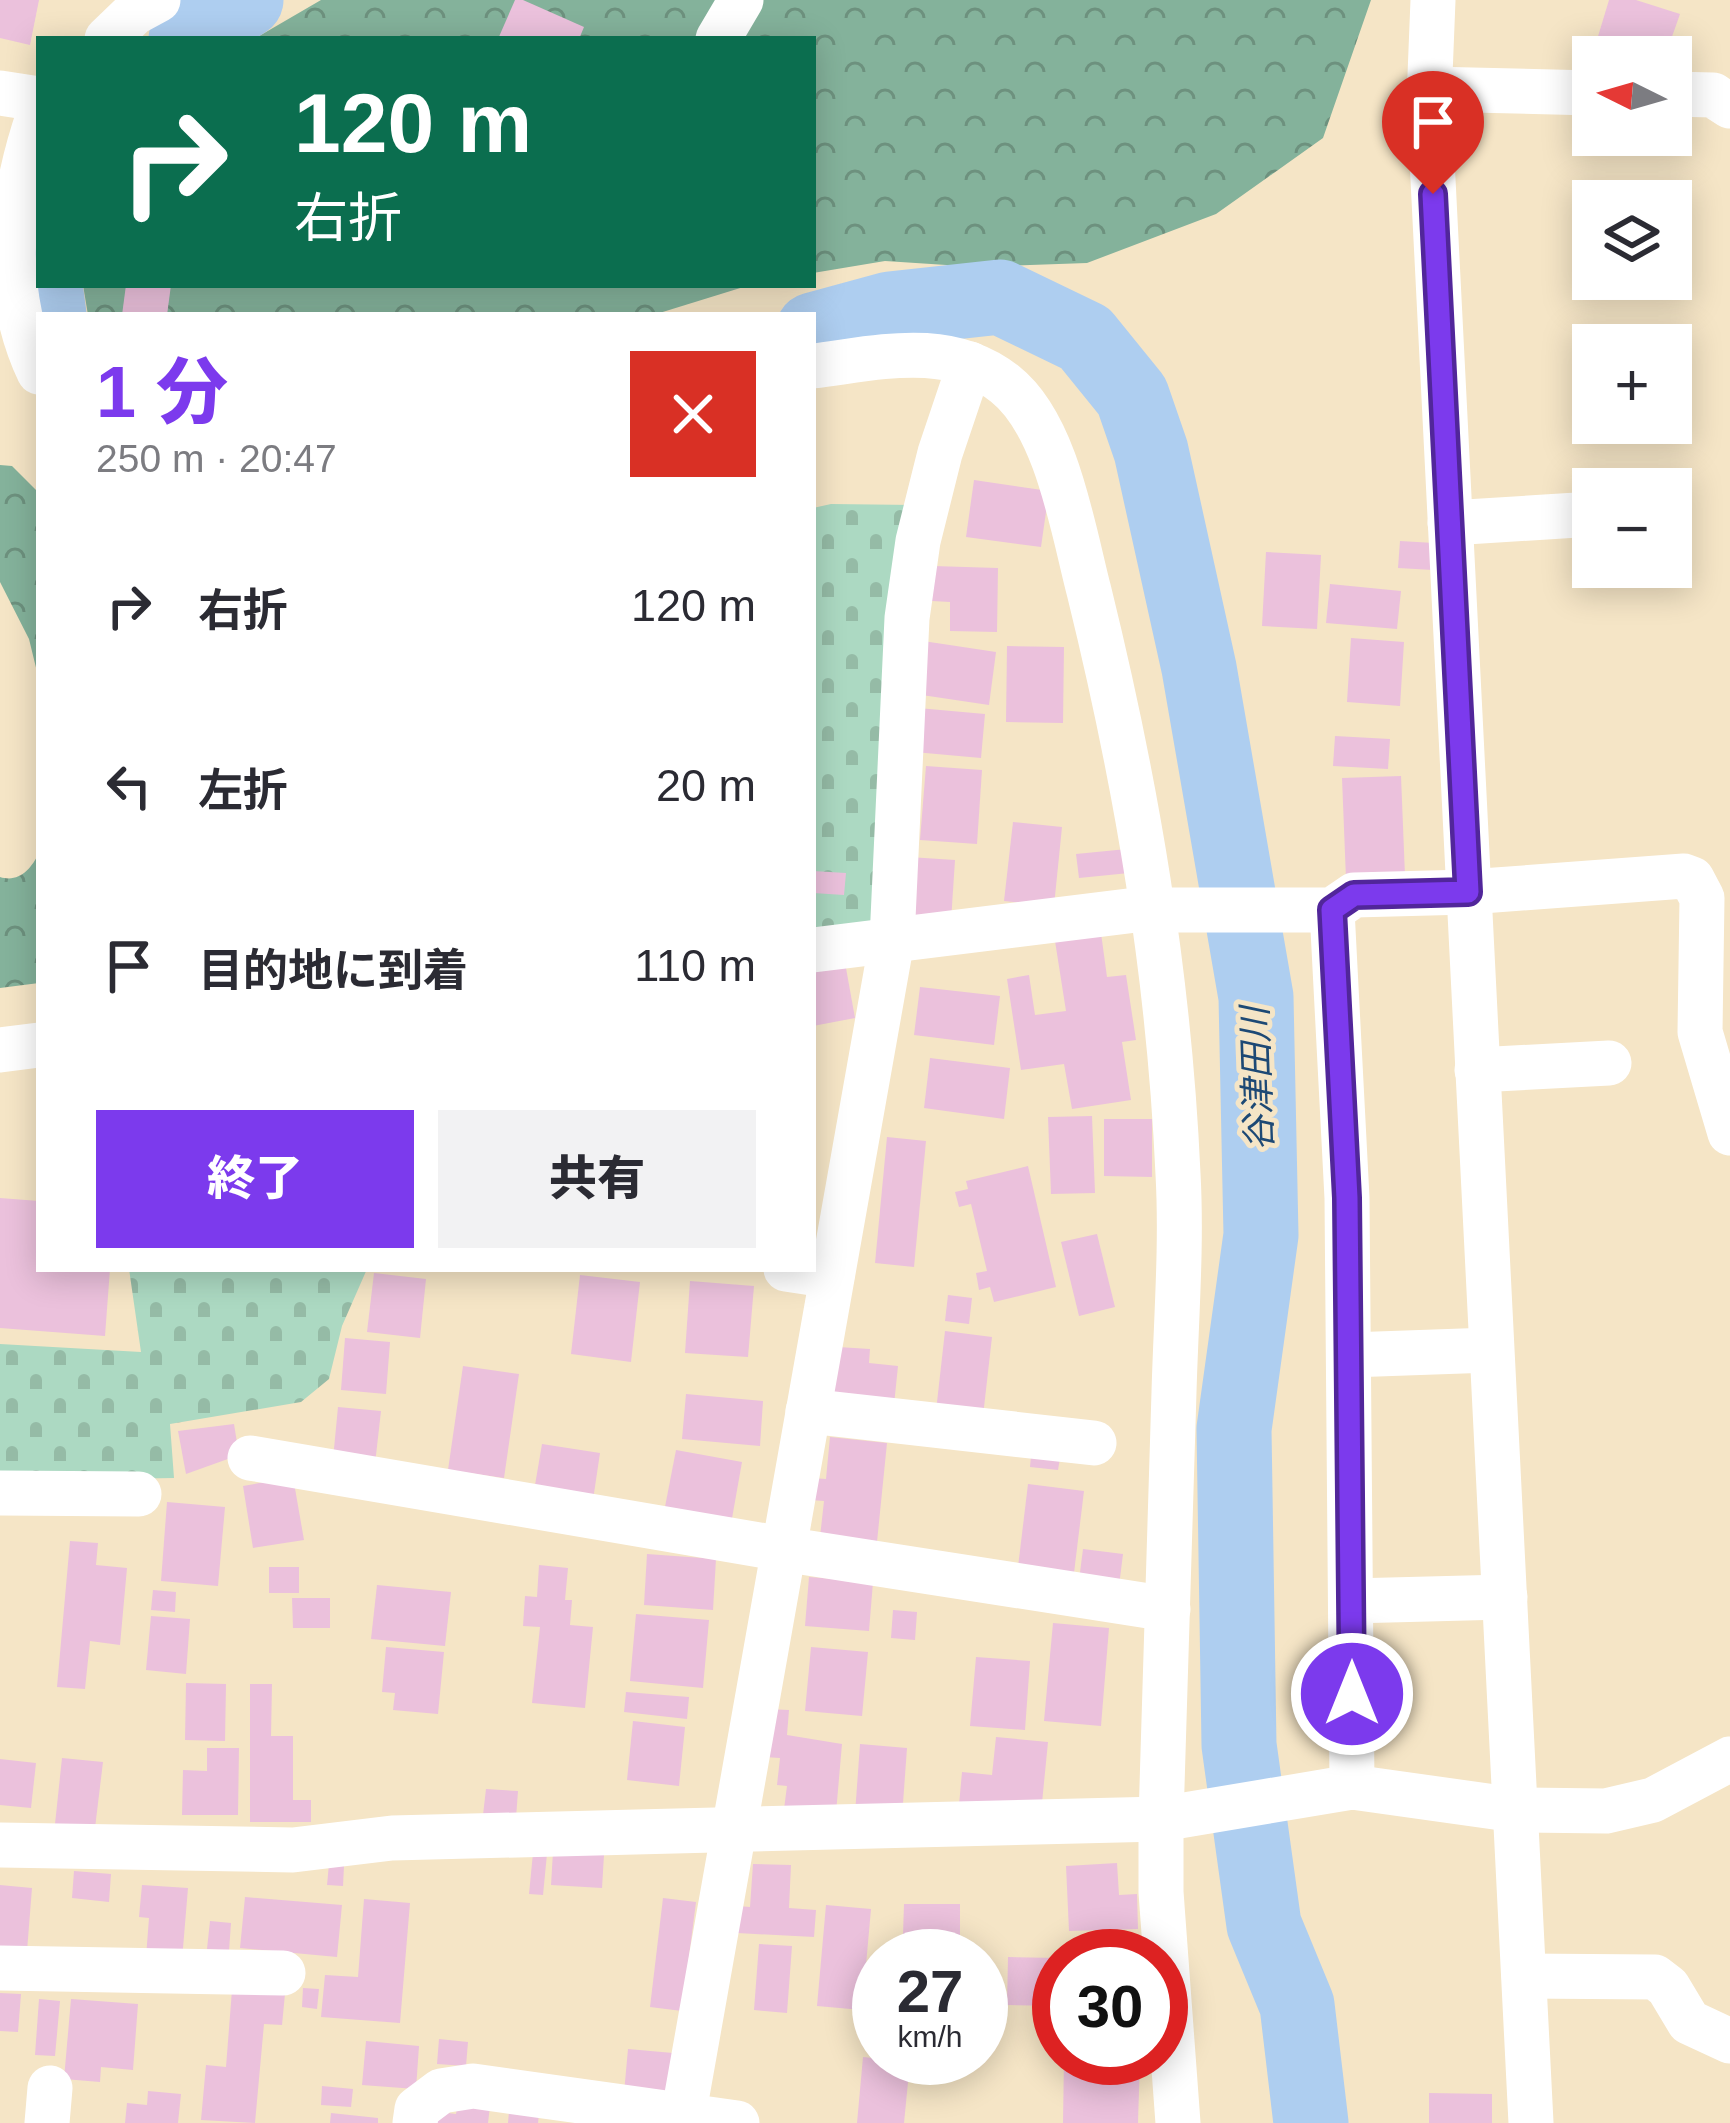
<!DOCTYPE html>
<html lang="ja">
<head>
<meta charset="utf-8">
<style>
  body { margin:0; font-family:Helvetica,"Noto Sans JP",sans-serif; background:#f2f2f3; color:#2b2b33; height:100vh; display:flex; flex-direction:column; font-size:45px; white-space:nowrap }
  * { box-sizing:border-box; margin:0 }
  p { font-size:39px; color:#7c7c81 }
  .icon { flex:none; width:66px; height:66px; fill:none; stroke:currentColor; stroke-width:2; stroke-linecap:round; stroke-linejoin:round }
  .map { position:relative; flex:1; overflow:hidden }
  .details { position:absolute; left:36px; top:312px; width:780px; height:960px; display:flex; flex-direction:column; background:#fff; border-radius:0px; box-shadow:0 6px 30px #0003 }
  .details>* { flex:none }
  .top-card { position:absolute; left:36px; top:36px; width:780px; height:252px; border-radius:0px; box-shadow:0 6px 30px #0003; background:#0b6e4f; color:#fff; overflow:hidden }
  .needle { width:78px; rotate:275deg }
  .buttons { position:absolute; left:1572px; top:36px; display:grid; gap:24px }
  .buttons a { display:grid; place-items:center; width:120px; height:120px; border-radius:0px; background:#fff; box-shadow:0 6px 30px #0003; font-size:60px }
  .speed { position:absolute; left:852px; top:1929px; display:flex; gap:24px; font-size:60px; font-weight:700; text-align:center }
  .speed>* { display:grid; place-content:center; width:156px; height:156px; border-radius:50%; background:#fff; box-shadow:0 6px 30px #0003; line-height:1 }
  .speed small { font-size:30px; font-weight:400 }
  .speed .limit { border:18px solid #d22; background:#fff; color:#111 }
  .pin { position:absolute; display:grid; place-items:center; width:102px; height:102px; color:#fff; margin:-123px -51px; border-radius:50% 50% 50% 0; rotate:-45deg; box-shadow:0 0 12px #0007 }
  .pin .icon { rotate:45deg }
  .me { position:absolute; width:132px; margin:-66px; rotate:0deg; stroke-linejoin:round; filter:drop-shadow(0 0 9px #0008) }
  .turn { display:flex; align-items:center; gap:42px; height:252px; padding:0 60px; font-size:54px }
  .turn .icon { width:156px; height:156px; stroke-width:2.5 }
  .turn b { display:block; font-size:84px; line-height:102px }
  .round { display:grid; place-items:center; flex:none; width:126px; height:126px; border-radius:0px; background:#f2f2f3 }
  .summary { display:flex; align-items:center; justify-content:space-between; height:204px; padding:0 60px }
  h1 { font-size:72px; font-weight:800; line-height:90px; color:#7c3aed }
  .cta { display:flex; gap:24px; margin-top:auto; padding:24px 60px }
  .cta a { flex:1; height:138px; border-radius:0px; background:#7c3aed; color:#fff; font-size:48px; font-weight:800; line-height:138px; text-align:center }
  .cta a+a { background:#f2f2f3; color:#2b2b33 }
  ul { padding:0; list-style:none }
  li { display:flex; align-items:center; gap:36px; height:180px; padding:0 60px }
  li div { flex:1 }
  li b { display:block; font-size:45px }
  li em { font-style:normal }
  .map>svg:first-child { display:block }
</style>
</head>
<body>
<div class="map">
<svg width="1730" height="2123" viewBox="0 0 1730 2123">
  <defs>
    <pattern id="forest-crowns" width="20" height="18" patternUnits="userSpaceOnUse" patternTransform="scale(3)"><rect width="20" height="18" fill="#84b29b"/><path d="M2 6a3 3 0 1 1 6 0M12 15a3 3 0 1 1 6 0" fill="none" stroke="#6d917e"/></pattern>
    <pattern id="cemetery-stones" width="16" height="16" patternUnits="userSpaceOnUse" patternTransform="scale(3)"><rect width="16" height="16" fill="#acd9c2"/><path d="M2 7V4a2 2 0 0 1 4 0v3zM10 15v-3a2 2 0 0 1 4 0v3z" fill="#95bba6"/></pattern>
  </defs>
  <rect width="100%" height="100%" fill="#f5e5c6"/>
  <!-- forest -->
  <g fill="url(#forest-crowns)">
    <polygon points="321,0 1371,0 1323,138 1216,214 1087,263 977,267 885,261 813,273 813,39 254,39"/>
    <polygon points="83,285 750,285 653,315 88,315"/>
    <polygon points="0,465 12,466 39,493 39,680 29,639 0,582"/>
    <path d="M39 853V983L0 988V877C19 883 31 869 39 853Z"/>
  </g>
  <!-- cemetery -->
  <g fill="url(#cemetery-stones)">
    <polygon points="831,504 916,505 878,926 813,935 813,508"/>
    <polygon points="129,1269 367,1269 342,1326 329,1379 301,1402 170,1424 174,1478 0,1481 0,1344 141,1352"/>
  </g>
  <g fill="none" stroke-linecap="round" stroke-linejoin="round">
    <!-- river -->
    <g stroke="#aecef0" stroke-width="75">
      <polyline points="186,39 246,0"/>
      <polyline points="45,285 49,315"/>
      <polyline points="813,330 890,309 1000,297 1085,338 1132,396 1151,451 1199,668 1256,997 1261,1235 1234,1429 1239,1745 1264,1925 1297,2005 1311,2123"/>
    </g>
  </g>
  <!-- building -->
  <g fill="#ebc1dc">
    <polygon points="0,0 39,0 30,45 0,38"/>
    <polygon points="515,0 523,0 584,27 579,39 498,39"/>
    <polygon points="1609,0 1636,0 1680,14 1668,48 1639,39 1634,55 1596,43"/>
    <polygon points="126,285 171,285 167,315 122,315"/>
    <polygon points="974,480 1049,491 1041,547 966,537"/>
    <polygon points="1400,541 1434,543 1433,570 1398,568"/>
    <polygon points="1266,552 1321,555 1317,629 1262,626"/>
    <polygon points="933,566 998,568 997,632 950,631 950,602 932,601"/>
    <polygon points="1330,584 1401,591 1397,629 1326,623"/>
    <polygon points="1351,638 1404,642 1400,706 1347,702"/>
    <polygon points="923,641 996,652 989,705 915,694"/>
    <polygon points="1007,646 1064,647 1063,723 1006,722"/>
    <polygon points="918,708 985,714 981,758 914,752"/>
    <polygon points="1335,736 1390,739 1388,769 1333,766"/>
    <polygon points="926,766 982,770 977,844 920,840"/>
    <polygon points="1401,776 1405,876 1346,879 1342,778"/>
    <polygon points="1013,822 1062,827 1054,906 1004,901"/>
    <polygon points="1127,849 1129,873 1079,878 1076,854"/>
    <polygon points="909,857 955,860 951,921 905,918"/>
    <polygon points="813,871 846,873 844,895 813,893"/>
    <polygon points="1101,933 1107,977 1126,975 1136,1040 1122,1042 1131,1100 1072,1109 1064,1064 1021,1070 1007,979 1029,975 1035,1015 1066,1011 1055,941"/>
    <polygon points="844,957 855,1018 813,1026 813,973"/>
    <polygon points="920,987 1000,996 994,1045 914,1035"/>
    <polygon points="930,1058 1010,1068 1004,1119 924,1108"/>
    <polygon points="1092,1116 1095,1193 1051,1194 1048,1117"/>
    <polygon points="1104,1119 1152,1119 1152,1177 1104,1176"/>
    <polygon points="887,1137 926,1141 914,1267 875,1263"/>
    <polygon points="1028,1166 1056,1287 994,1302 990,1287 979,1290 976,1273 987,1271 971,1204 959,1207 955,1192 968,1189 966,1181"/>
    <polygon points="0,1198 39,1201 39,1269 110,1269 105,1336 0,1328"/>
    <polygon points="1097,1234 1115,1307 1079,1316 1061,1242"/>
    <polygon points="374,1273 426,1279 420,1338 367,1332"/>
    <polygon points="580,1275 640,1282 631,1362 571,1354"/>
    <polygon points="690,1281 754,1286 748,1357 685,1353"/>
    <polygon points="948,1295 972,1298 969,1324 945,1321"/>
    <polygon points="945,1331 992,1337 983,1416 936,1411"/>
    <polygon points="345,1338 390,1342 386,1394 341,1390"/>
    <polygon points="838,1347 870,1349 869,1363 898,1366 894,1405 833,1399"/>
    <polygon points="463,1366 519,1374 504,1478 448,1470"/>
    <polygon points="686,1394 763,1401 760,1446 682,1439"/>
    <polygon points="338,1407 381,1411 375,1464 333,1459"/>
    <polygon points="234,1424 239,1455 186,1474 178,1431"/>
    <polygon points="830,1437 887,1443 877,1542 820,1537 824,1501 810,1500 812,1478 826,1479"/>
    <polygon points="542,1444 600,1453 593,1500 534,1491"/>
    <polygon points="676,1450 742,1462 731,1524 664,1512"/>
    <polygon points="1031,1456 1060,1458 1058,1470 1030,1467"/>
    <polygon points="293,1477 304,1540 253,1548 243,1486"/>
    <polygon points="1028,1484 1084,1491 1074,1573 1018,1567"/>
    <polygon points="167,1502 225,1507 218,1586 161,1581"/>
    <polygon points="70,1541 98,1543 96,1565 127,1568 120,1645 90,1641 85,1689 57,1687"/>
    <polygon points="1083,1549 1123,1554 1119,1586 1079,1580"/>
    <polygon points="647,1554 716,1559 713,1610 644,1605"/>
    <polygon points="539,1565 568,1568 565,1600 572,1600 570,1625 593,1627 585,1708 532,1703 540,1627 523,1626 525,1596 537,1597"/>
    <rect x="269" y="1567" width="30" height="26"/>
    <polygon points="809,1577 873,1582 869,1631 805,1626"/>
    <polygon points="377,1585 451,1592 445,1646 371,1639"/>
    <polygon points="153,1590 176,1592 175,1612 151,1610"/>
    <polygon points="292,1598 330,1598 330,1628 293,1628"/>
    <polygon points="893,1610 917,1612 915,1640 891,1638"/>
    <polygon points="636,1614 709,1620 703,1688 630,1681"/>
    <polygon points="151,1616 190,1619 186,1674 146,1670"/>
    <polygon points="1053,1623 1109,1628 1101,1726 1044,1721"/>
    <polygon points="386,1647 444,1652 438,1714 393,1710 395,1693 382,1692"/>
    <polygon points="811,1647 868,1652 862,1716 805,1711"/>
    <polygon points="976,1657 1030,1661 1025,1730 970,1726"/>
    <polygon points="186,1683 226,1684 225,1741 185,1740"/>
    <polygon points="250,1684 272,1684 271,1736 293,1736 293,1800 311,1800 311,1822 250,1822"/>
    <polygon points="626,1692 689,1697 687,1719 624,1712"/>
    <polygon points="768,1709 789,1710 787,1735 842,1744 836,1813 784,1809 787,1786 777,1785 780,1758 764,1757"/>
    <polygon points="633,1721 685,1727 679,1786 627,1780"/>
    <polygon points="996,1737 1048,1742 1041,1813 959,1805 962,1772 992,1775"/>
    <polygon points="860,1744 907,1748 902,1817 855,1814"/>
    <polygon points="207,1748 239,1748 238,1815 182,1815 183,1770 207,1771"/>
    <polygon points="62,1758 103,1762 95,1828 55,1824"/>
    <polygon points="0,1759 36,1763 31,1808 0,1805"/>
    <polygon points="486,1789 518,1791 516,1818 483,1815"/>
    <polygon points="553,1852 604,1855 602,1888 551,1885"/>
    <polygon points="533,1853 547,1854 543,1895 529,1894"/>
    <polygon points="1117,1863 1119,1895 1137,1894 1138,1929 1069,1931 1066,1866"/>
    <polygon points="329,1864 344,1866 343,1886 327,1885"/>
    <polygon points="753,1864 791,1865 789,1908 816,1910 814,1937 737,1933 738,1906 750,1907"/>
    <polygon points="74,1871 111,1874 109,1902 72,1898"/>
    <polygon points="0,1885 32,1888 27,1951 0,1949"/>
    <polygon points="142,1885 188,1888 182,1960 146,1957 149,1918 139,1917"/>
    <polygon points="245,1897 342,1905 337,1957 240,1948"/>
    <polygon points="663,1898 696,1902 682,2011 650,2007"/>
    <polygon points="364,1899 410,1903 400,2023 321,2017 325,1975 358,1977"/>
    <polygon points="904,1904 960,1904 960,1956 921,1956 921,1935 903,1934"/>
    <polygon points="826,1905 871,1909 862,2010 817,2006"/>
    <polygon points="210,1921 231,1923 229,1951 207,1949"/>
    <polygon points="759,1944 792,1946 787,2013 754,2010"/>
    <polygon points="1008,1957 1059,1958 1059,2006 1007,2005"/>
    <polygon points="303,1988 319,1989 317,2009 302,2007"/>
    <polygon points="232,1990 285,1994 282,2025 264,2024 255,2123 201,2120 206,2065 226,2067"/>
    <polygon points="0,1993 21,1994 18,2032 0,2031"/>
    <polygon points="39,1999 60,2001 55,2056 35,2055"/>
    <polygon points="71,1999 138,2004 133,2070 101,2067 100,2082 64,2079"/>
    <polygon points="871,2019 879,2020 879,2051 868,2050"/>
    <polygon points="439,2039 468,2042 466,2066 437,2064"/>
    <polygon points="366,2041 419,2046 416,2089 362,2085"/>
    <polygon points="628,2049 673,2053 669,2097 624,2093"/>
    <polygon points="863,2057 910,2062 904,2123 857,2123"/>
    <polygon points="1064,2058 1140,2058 1138,2123 1063,2123"/>
    <polygon points="322,2086 353,2089 351,2107 321,2105"/>
    <polygon points="148,2091 181,2094 178,2123 125,2123 127,2103 147,2105"/>
    <polygon points="1429,2093 1492,2094 1492,2123 1429,2123"/>
    <polygon points="458,2102 490,2106 488,2123 431,2123 432,2111 456,2114"/>
    <polygon points="509,2111 539,2114 538,2123 508,2123"/>
    <polygon points="331,2113 378,2118 378,2123 330,2123"/>
  </g>
  <g fill="none" stroke-linecap="round" stroke-linejoin="round">
    <!-- street -->
    <g stroke="#fff" stroke-width="45">
      <polyline points="1433,0 1429,100 1531,2123"/>
      <polyline points="107,39 134,13 158,0"/>
      <polyline points="718,39 741,0"/>
      <polyline points="1429,89 1593,93"/>
      <polyline points="0,93 39,99"/>
      <polyline points="1671,94 1713,95 1730,106"/>
      <path d="M39 114C10 198 0 289 39 372"/>
      <path d="M813 366C878 358 948 339 1005 384 1057 425 1073 530 1089 591 1137 786 1169 974 1178 1174 1182 1246 1176 1320 1174 1392 1170 1534 1165 1677 1161 1819V1892L1178 2123"/>
      <polyline points="1450,523 1593,514"/>
      <polyline points="1332,910 1347,1198 1352,1787"/>
      <polyline points="813,950 1136,910 1332,910 1354,895 1468,892 1684,876 1692,879 1702,898 1700,1032 1730,1133"/>
      <polyline points="0,1050 39,1045"/>
      <polyline points="1477,1070 1609,1063"/>
      <polyline points="786,1269 832,1276"/>
      <polyline points="1349,1355 1491,1350"/>
      <polyline points="808,1411 1094,1443"/>
      <polyline points="250,1458 783,1549 1168,1609"/>
      <polyline points="0,1493 139,1494"/>
      <polyline points="1351,1601 1505,1597"/>
      <polyline points="0,1845 293,1850 392,1838 1161,1819 1352,1787 1516,1810 1606,1811 1653,1800 1730,1759"/>
      <polyline points="0,1968 283,1973"/>
      <polyline points="1524,1976 1655,1977 1668,1987 1689,2022 1730,2041"/>
      <polyline points="47,2123 50,2088"/>
      <polyline points="415,2123 417,2109 441,2091 473,2086 737,2123"/>
      <polyline points="682,2123 892,940 907,618 918,541 940,453 970,364"/>
    </g>
  </g>
  <g fill="none" stroke-linecap="round" stroke-linejoin="round">
    <!-- route casing -->
    <g stroke="#51269a" stroke-width="30">
      <polyline id="route" points="1352,1694 1347,1198 1332,910 1354,895 1468,892 1433,194"/>
    </g>
    <!-- route -->
    <use href="#route" stroke="#7c3aed" stroke-width="21"/>
  </g>
  <g text-anchor="middle" dominant-baseline="central" stroke-width="10" stroke-linejoin="round" paint-order="stroke">
    <!-- water labels -->
    <g font-size="36" font-style="italic" fill="#1d4975" stroke="#f5e5c6">
      <text transform="translate(1257 1079) rotate(-92)">谷津田川</text>
    </g>
  </g>
</svg>
<div class="buttons">
<a><svg class="needle" viewBox="-14 -14 28 28"><path d="M0-13l5 13h-10z" fill="#e53935"/><path d="M0 13l5-13h-10z" fill="#7c7c81"/></svg></a>
<a><svg class="icon" aria-label="layers" viewBox="0 0 24 24"><path d="M12 4l9 5-9 5-9-5zM3 14l9 5 9-5"/></svg></a>
<a>+</a>
<a>−</a>
</div>
<div class="speed"><div>27<small>km/h</small></div><div class="limit">30</div></div>
<div class="pin" style="left:1433px;top:194px;background:#d93025"><svg class="icon" aria-label="arrive" viewBox="0 0 24 24"><path d="M6 21V4h12l-3 4 3 4H6"/></svg></div>
<svg class="me" style="left:1352px;top:1694px" viewBox="-20 -20 40 40"><circle r="17" fill="#7c3aed" stroke="#fff" stroke-width="3"/><path d="M0-11L8 9 0 5-8 9z" fill="#fff"/></svg>
<div class="top-card">
<div class="turn"><svg class="icon" aria-label="right" viewBox="0 0 24 24"><path d="M7 20v-9h11M14 6l5 5-5 5"/></svg><div><b>120 m</b>右折</div></div>
</div>
<section class="details">
<div class="summary"><div><h1>1 分</h1><p>250 m · 20:47</p></div><a class="round" style="background:#d93025;color:#fff"><svg class="icon" aria-label="close" viewBox="0 0 24 24"><path d="M6 6l12 12M18 6L6 18"/></svg></a></div>
<ul>
<li><svg class="icon" aria-label="right" viewBox="0 0 24 24"><path d="M7 20v-9h11M14 6l5 5-5 5"/></svg><div><b>右折</b></div><em>120 m</em></li>
<li><svg class="icon" aria-label="left" viewBox="0 0 24 24"><path d="M17 20v-9H6M10 6l-5 5 5 5"/></svg><div><b>左折</b></div><em>20 m</em></li>
<li><svg class="icon" aria-label="arrive" viewBox="0 0 24 24"><path d="M6 21V4h12l-3 4 3 4H6"/></svg><div><b>目的地に到着</b></div><em>110 m</em></li>
</ul>
<div class="cta"><a>終了</a><a>共有</a></div>
</section>
</div>
</body>
</html>
